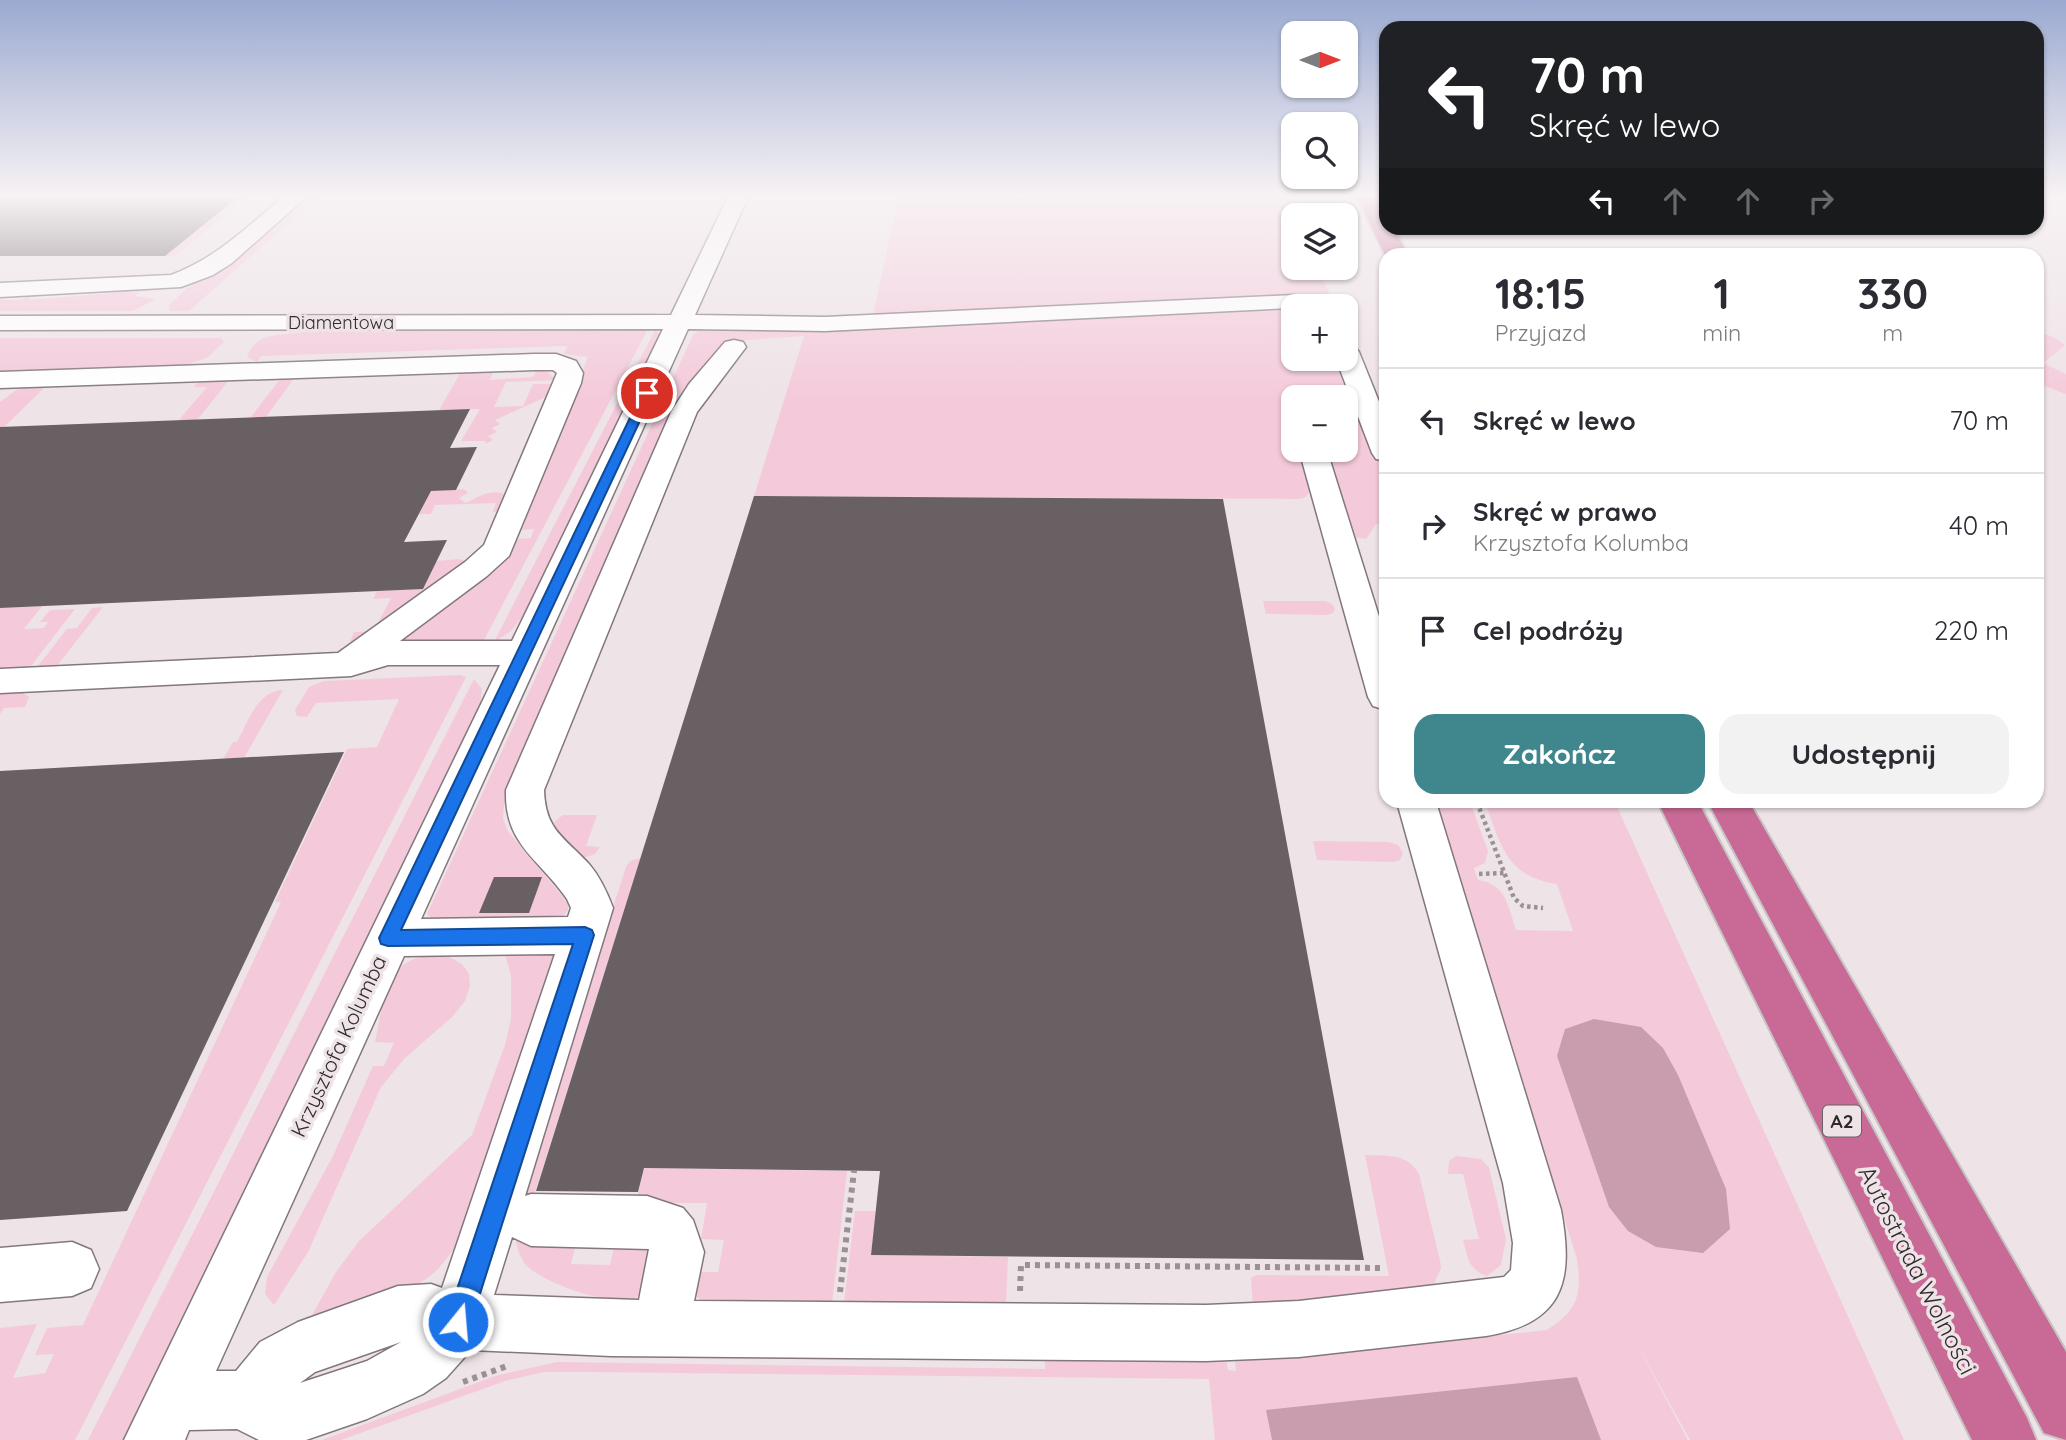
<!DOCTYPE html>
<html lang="pl">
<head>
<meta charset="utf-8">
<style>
  body { margin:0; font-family:Quicksand,sans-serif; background:#f2f2f3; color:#2b2b33; height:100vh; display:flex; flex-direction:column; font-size:26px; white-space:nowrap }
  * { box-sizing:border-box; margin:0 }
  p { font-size:23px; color:#7c7c81 }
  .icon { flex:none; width:38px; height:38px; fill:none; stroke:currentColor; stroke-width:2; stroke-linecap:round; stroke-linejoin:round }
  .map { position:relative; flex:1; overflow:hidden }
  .panel { position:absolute; left:1379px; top:248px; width:665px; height:560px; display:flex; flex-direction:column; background:#fff; border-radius:21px; box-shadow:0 2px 5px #0004 }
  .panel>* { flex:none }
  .guide { position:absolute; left:1379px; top:21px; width:665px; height:214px; border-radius:21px; box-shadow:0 2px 5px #0004; background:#202124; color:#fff; overflow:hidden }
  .needle { width:46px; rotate:90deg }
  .fabs { position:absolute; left:1281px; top:21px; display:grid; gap:14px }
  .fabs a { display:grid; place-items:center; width:77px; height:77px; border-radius:14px; background:#fff; box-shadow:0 2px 5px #0004; font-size:35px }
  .pin { position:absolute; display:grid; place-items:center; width:60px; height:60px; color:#fff; margin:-30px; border:4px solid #fff; border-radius:50%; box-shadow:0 2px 7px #0007 }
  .me { position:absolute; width:77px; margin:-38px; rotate:17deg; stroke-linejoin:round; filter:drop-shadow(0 0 5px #0008) }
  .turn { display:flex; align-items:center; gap:24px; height:147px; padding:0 35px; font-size:32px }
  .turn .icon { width:91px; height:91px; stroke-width:2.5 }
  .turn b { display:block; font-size:49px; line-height:60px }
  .lanes { display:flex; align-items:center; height:66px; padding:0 35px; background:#0003; justify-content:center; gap:35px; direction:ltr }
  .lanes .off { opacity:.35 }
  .eta { display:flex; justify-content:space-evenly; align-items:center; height:119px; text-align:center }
  .eta b { font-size:42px; font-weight:700; line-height:49px }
  .button { display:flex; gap:14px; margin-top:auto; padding:14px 35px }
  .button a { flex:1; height:80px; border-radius:21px; background:#3f878d; color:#fff; font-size:28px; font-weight:700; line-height:80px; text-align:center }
  .button a+a { background:#f2f2f3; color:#2b2b33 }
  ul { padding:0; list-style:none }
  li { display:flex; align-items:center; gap:21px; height:105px; padding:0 35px; border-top:2px solid #e1e1e2 }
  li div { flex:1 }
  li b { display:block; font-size:26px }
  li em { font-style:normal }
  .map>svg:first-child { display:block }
</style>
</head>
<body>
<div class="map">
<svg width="2066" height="1440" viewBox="0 0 2066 1440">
  <rect width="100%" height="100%" fill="#eee3e7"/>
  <!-- green -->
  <g fill="#f4cadb" fill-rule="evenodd">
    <polygon points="238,197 247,197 176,256 165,256"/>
    <polygon points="306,197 318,197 189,311 170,311 169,305 187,288 243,253"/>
    <polygon points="898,197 1291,197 1298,215 1293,215 1293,268 1319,268 1331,298 873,316"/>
    <polygon points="117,288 151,288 156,290 139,292 135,296 156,299 133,311 0,311 0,300 21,300 32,295 29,300 113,293"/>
    <path d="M1293 306V359H1344L1386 464V527L1376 524 1366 539 1353 537 1311 491 1304 498 1296 499 754 496 804 336 736 341 681 402 504 805 503 818 507 830 568 903V910L560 920 435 921 427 914 693 335 704 327ZM1293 397H1346V450H1293Z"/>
    <polygon points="658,313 647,316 324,318 328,314"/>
    <path d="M316 327 648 329 483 642 394 641 505 560 518 539 531 538 534 529 522 530 588 357 564 354 567 346 261 356 257 362 247 357C257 325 296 340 316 327Z"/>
    <polygon points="655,330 660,335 527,611 511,631 494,642"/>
    <polygon points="2037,331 2053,337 2065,345 2043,363 2066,374 2066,394 2037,383"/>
    <polygon points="0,338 221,338 224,342 208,357 181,367 0,375"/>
    <polygon points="495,368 490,380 533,377 537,368 549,373 556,380 506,382 494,407 523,406 533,384 556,384 548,396 495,420 500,424 492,428 497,432 488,436 493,440 485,444 486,441 461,441 480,409 439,410 462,370"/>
    <polygon points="295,377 266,417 250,418 281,378"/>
    <polygon points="230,379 197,420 179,420 207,387 194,387 199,381"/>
    <polygon points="22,386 42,386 43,389 4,427 0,427 0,402"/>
    <path d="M464 489 468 493 459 498 466 503C479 496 494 487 508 496L501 511 493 512 496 503 435 505 431 514H419L431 491Z"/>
    <path d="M459 559 465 561 467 565C451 579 365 645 350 642L354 632 374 631 391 598 373 599 377 591 423 589 436 561Z"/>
    <polygon points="1263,601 1325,601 1332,604 1335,609 1333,613 1327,615 1266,614"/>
    <polygon points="42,606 24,629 44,628 48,622 40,622 50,610 75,609 27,671 0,673 0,608"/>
    <polygon points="103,607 56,667 34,671 67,629 77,628 92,608"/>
    <polygon points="460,675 466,677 75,1440 0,1440 0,1328 37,1324 13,1378 45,1373 54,1354 35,1355 47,1328 83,1325 281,902 275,902 347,749 377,747 399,699 316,703 307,717 297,716 295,710 309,687 324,681"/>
    <polygon points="474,679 482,689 480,709 129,1440 88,1440"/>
    <path d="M283 690 244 758 223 759 233 742H237C248 722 257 691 283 690Z"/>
    <polygon points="22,692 29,697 25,707 4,708 0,714 0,693"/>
    <path d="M1433 802H1470L1488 851 1485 863 1474 868 1478 880C1506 884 1508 906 1516 930L1573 931 1557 884C1506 877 1500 843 1485 802H1615L1904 1440H1690L1634 1339 1688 1440H1215L1209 1379 591 1372H544L505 1381 341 1440H322L495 1376 557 1362 1045 1369V1359H1226L1228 1370 1236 1371 1235 1359 1287 1358 1547 1330C1578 1310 1582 1295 1577 1259Z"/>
    <polygon points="563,815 597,815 586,846 600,847 595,854 583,858 555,830 554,822"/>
    <polygon points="1313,841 1389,842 1398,845 1403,853 1400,860 1393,862 1317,860"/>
    <path d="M641 858 526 1221 577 1240 571 1264 610 1265 616 1240 649 1248 653 1253C650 1269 652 1287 637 1297 618 1310 534 1281 523 1261 511 1240 515 1221 519 1198L626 867 630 861Z"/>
    <path d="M552 952 556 958 465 1228C456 1246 446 1263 430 1276 402 1298 342 1312 307 1324L336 1272 359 1241 472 1135 505 1045 511 1019V976L505 954Z"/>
    <path d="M443 954 462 964 469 974 470 986 465 1001 452 1017 404 1059 381 1087 308 1252 274 1305 265 1294 267 1277 333 1156 373 1066H384L394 1043 375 1042C385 995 384 955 443 954Z"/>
    <path d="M1365 1155C1388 1156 1407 1153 1419 1174L1440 1260 1441 1268 1433 1286 1253 1307 1251 1278 1258 1275 1389 1276Z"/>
    <path d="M1456 1156 1481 1159 1489 1168 1506 1239 1501 1265 1487 1276C1468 1270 1468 1257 1463 1240L1479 1239 1463 1174H1448L1449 1161Z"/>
    <polygon points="644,1168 847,1171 832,1304 704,1302 695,1295 694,1272 718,1272 724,1240 701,1239 707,1203 636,1203"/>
    <polygon points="855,1211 876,1211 871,1255 1008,1257 1006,1305 844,1303"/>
  </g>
  <!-- water -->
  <g fill="#c99cae">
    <polygon points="1594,1019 1641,1027 1663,1048 1678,1075 1726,1189 1730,1229 1703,1253 1656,1247 1628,1231 1609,1207 1557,1056 1565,1029"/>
    <polygon points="1577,1377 1601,1440 1272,1440 1266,1410"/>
  </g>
  <!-- building -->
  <g fill="#696063">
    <polygon points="0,197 238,197 165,256 0,256"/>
    <polygon points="470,409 450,448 477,447 456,490 431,491 404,542 447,540 423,589 0,608 0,427"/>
    <polygon points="754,496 1223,499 1364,1260 871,1255 880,1171 644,1168 638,1192 536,1191"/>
    <polygon points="344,752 127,1211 0,1220 0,771"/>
    <polygon points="494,877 542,877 529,913 479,913"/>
  </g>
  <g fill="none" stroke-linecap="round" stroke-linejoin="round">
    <!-- minor casing -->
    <g stroke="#82787c" stroke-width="3">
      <g id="minor">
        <path d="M283 197H306L232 263 213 275 181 287 0 297V283L171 275C215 259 247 227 283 197Z"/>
        <path d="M728 197H748L695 315 825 317 1294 295 1328 301 1332 306 825 331 688 329 421 919 568 917 571 908 567 899C540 859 504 845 506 790L671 412 689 384 725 342 734 340 743 342 746 347 697 412 544 790C545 830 564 837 589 864 600 877 607 892 613 908L525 1196 531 1194 647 1196 683 1208 693 1220 704 1252 694 1301 1206 1305 1299 1301 1504 1277 1511 1270 1513 1243 1503 1183 1397 802H1436L1561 1210C1574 1281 1564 1323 1486 1336L1299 1357 1206 1361 611 1356 471 1350 446 1378 423 1394 367 1419 306 1440H259L237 1429 189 1430 185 1440H124L500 665H388L351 676 0 693V669L338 653 465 562 484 545 557 373 553 370H534L0 388V372L534 354H556L576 361 583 373 581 383 509 556 487 576 400 641H512L663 329 0 330V316L671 315ZM555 954 442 1288 431 1284 398 1286 298 1322 260 1342 236 1371H216L404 956ZM512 1237 531 1246 649 1249 639 1300 494 1295ZM401 1342 367 1361 300 1383 315 1372Z"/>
        <polygon points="1346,344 1355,347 1359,352 1386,419 1386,461 1376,459 1372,453 1336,359 1346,359"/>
        <polygon points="1320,450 1325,451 1329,457 1386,639 1386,710 1373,706 1368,697 1301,457 1305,451"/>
        <polygon points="72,1242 91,1250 99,1269 91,1288 72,1296 0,1302 0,1248"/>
      </g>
    </g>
    <!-- highway casing -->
    <g stroke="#c5c4c4" stroke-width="4">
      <g id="highway">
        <polygon points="1357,197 1378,197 1386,213 1386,228 1394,228 1408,256 1386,257"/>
        <polygon points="1658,802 1698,802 2027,1418 2036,1440 1972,1440"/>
        <polygon points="1708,802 1749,802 2066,1352 2066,1440 2044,1433"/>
      </g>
    </g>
    <!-- path-far1 -->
    <g stroke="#999194" stroke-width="4.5" stroke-dasharray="3.5 3.5" stroke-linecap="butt">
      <polyline points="1477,802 1514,898 1523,906 1543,908"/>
      <polyline points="1479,874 1504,873"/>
    </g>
    <!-- path -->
    <g stroke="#999194" stroke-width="6" stroke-dasharray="5 5" stroke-linecap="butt">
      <polyline points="1020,1291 1021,1265 1382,1268"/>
      <polyline points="840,1292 854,1171"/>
      <polyline points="463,1382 507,1366"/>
    </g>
    <!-- minor -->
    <use href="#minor" fill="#fff" fill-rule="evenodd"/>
    <!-- highway -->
    <use href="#highway" fill="#c86a95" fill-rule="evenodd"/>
  </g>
  <!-- sky -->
  <linearGradient id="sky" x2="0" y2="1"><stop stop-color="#9baad1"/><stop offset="0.49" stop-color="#f7f2f4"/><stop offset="1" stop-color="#f7f2f4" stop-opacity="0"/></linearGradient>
  <rect width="2066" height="399" fill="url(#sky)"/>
  <!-- route -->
  <polygon fill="#1a73e8" stroke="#114b97" stroke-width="2" points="647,389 653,393 401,930 585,927 592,930 594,935 471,1322 467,1330 458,1334 450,1330 446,1322 573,944 388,946 381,944 379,938 642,393"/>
  <g text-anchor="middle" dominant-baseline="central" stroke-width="7" stroke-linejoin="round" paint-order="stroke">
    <!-- far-street labels -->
    <g font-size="18" fill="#2f2b2c" stroke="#eee3e7">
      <text x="341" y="322">Diamentowa</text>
    </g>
    <!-- shield labels -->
    <rect fill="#eee3e7" stroke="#686264" stroke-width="2" x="1823" y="1105.5" width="38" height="31" rx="5"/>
    <g font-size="19" font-weight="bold" fill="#2f2b2c">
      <text x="1842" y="1121">A2</text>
    </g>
    <!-- street labels -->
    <g font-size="21" fill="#2f2b2c" stroke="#eee3e7">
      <text transform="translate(338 1046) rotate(-65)">Krzysztofa Kolumba</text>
    </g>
    <!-- near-street labels -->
    <g font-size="24" fill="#2f2b2c" stroke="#eee3e7">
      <text transform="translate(1918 1270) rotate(63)">Autostrada Wolności</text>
    </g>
  </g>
</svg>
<div class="fabs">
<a><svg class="needle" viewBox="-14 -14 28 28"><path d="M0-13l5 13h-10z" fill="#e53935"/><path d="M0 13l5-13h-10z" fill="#7c7c81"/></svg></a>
<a><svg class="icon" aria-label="search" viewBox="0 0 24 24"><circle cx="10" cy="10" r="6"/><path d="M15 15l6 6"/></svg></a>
<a><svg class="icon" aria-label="layers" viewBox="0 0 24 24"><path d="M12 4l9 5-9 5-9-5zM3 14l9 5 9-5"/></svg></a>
<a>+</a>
<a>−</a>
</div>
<div class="pin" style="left:647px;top:393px;background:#d93025"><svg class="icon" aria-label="arrive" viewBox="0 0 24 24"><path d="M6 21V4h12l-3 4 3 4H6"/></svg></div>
<svg class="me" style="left:458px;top:1322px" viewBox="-20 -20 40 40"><circle r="17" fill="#1a73e8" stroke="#fff" stroke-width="3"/><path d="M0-11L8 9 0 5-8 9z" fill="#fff"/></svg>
<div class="guide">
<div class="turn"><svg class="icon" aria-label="left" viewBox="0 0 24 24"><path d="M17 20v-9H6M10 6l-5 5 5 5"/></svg><div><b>70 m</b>Skręć w lewo</div></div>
<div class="lanes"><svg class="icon" aria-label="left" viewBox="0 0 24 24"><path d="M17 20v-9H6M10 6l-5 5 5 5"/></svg><svg class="icon off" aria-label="ahead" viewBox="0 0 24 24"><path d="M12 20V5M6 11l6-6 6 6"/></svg><svg class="icon off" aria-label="ahead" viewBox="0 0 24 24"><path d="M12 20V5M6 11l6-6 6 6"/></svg><svg class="icon off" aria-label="right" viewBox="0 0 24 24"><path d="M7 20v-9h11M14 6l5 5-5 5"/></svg></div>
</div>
<section class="panel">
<div class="eta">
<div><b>18:15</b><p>Przyjazd</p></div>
<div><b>1</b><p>min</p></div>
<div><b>330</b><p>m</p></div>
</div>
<ul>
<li><svg class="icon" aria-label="left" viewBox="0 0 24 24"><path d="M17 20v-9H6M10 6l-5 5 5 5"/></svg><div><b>Skręć w lewo</b></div><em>70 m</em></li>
<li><svg class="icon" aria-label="right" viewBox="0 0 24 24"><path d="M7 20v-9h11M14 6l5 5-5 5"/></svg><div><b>Skręć w prawo</b><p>Krzysztofa Kolumba</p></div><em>40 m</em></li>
<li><svg class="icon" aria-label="arrive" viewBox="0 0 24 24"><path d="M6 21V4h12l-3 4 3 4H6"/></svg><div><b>Cel podróży</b></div><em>220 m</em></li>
</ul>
<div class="button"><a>Zakończ</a><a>Udostępnij</a></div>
</section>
</div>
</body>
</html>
